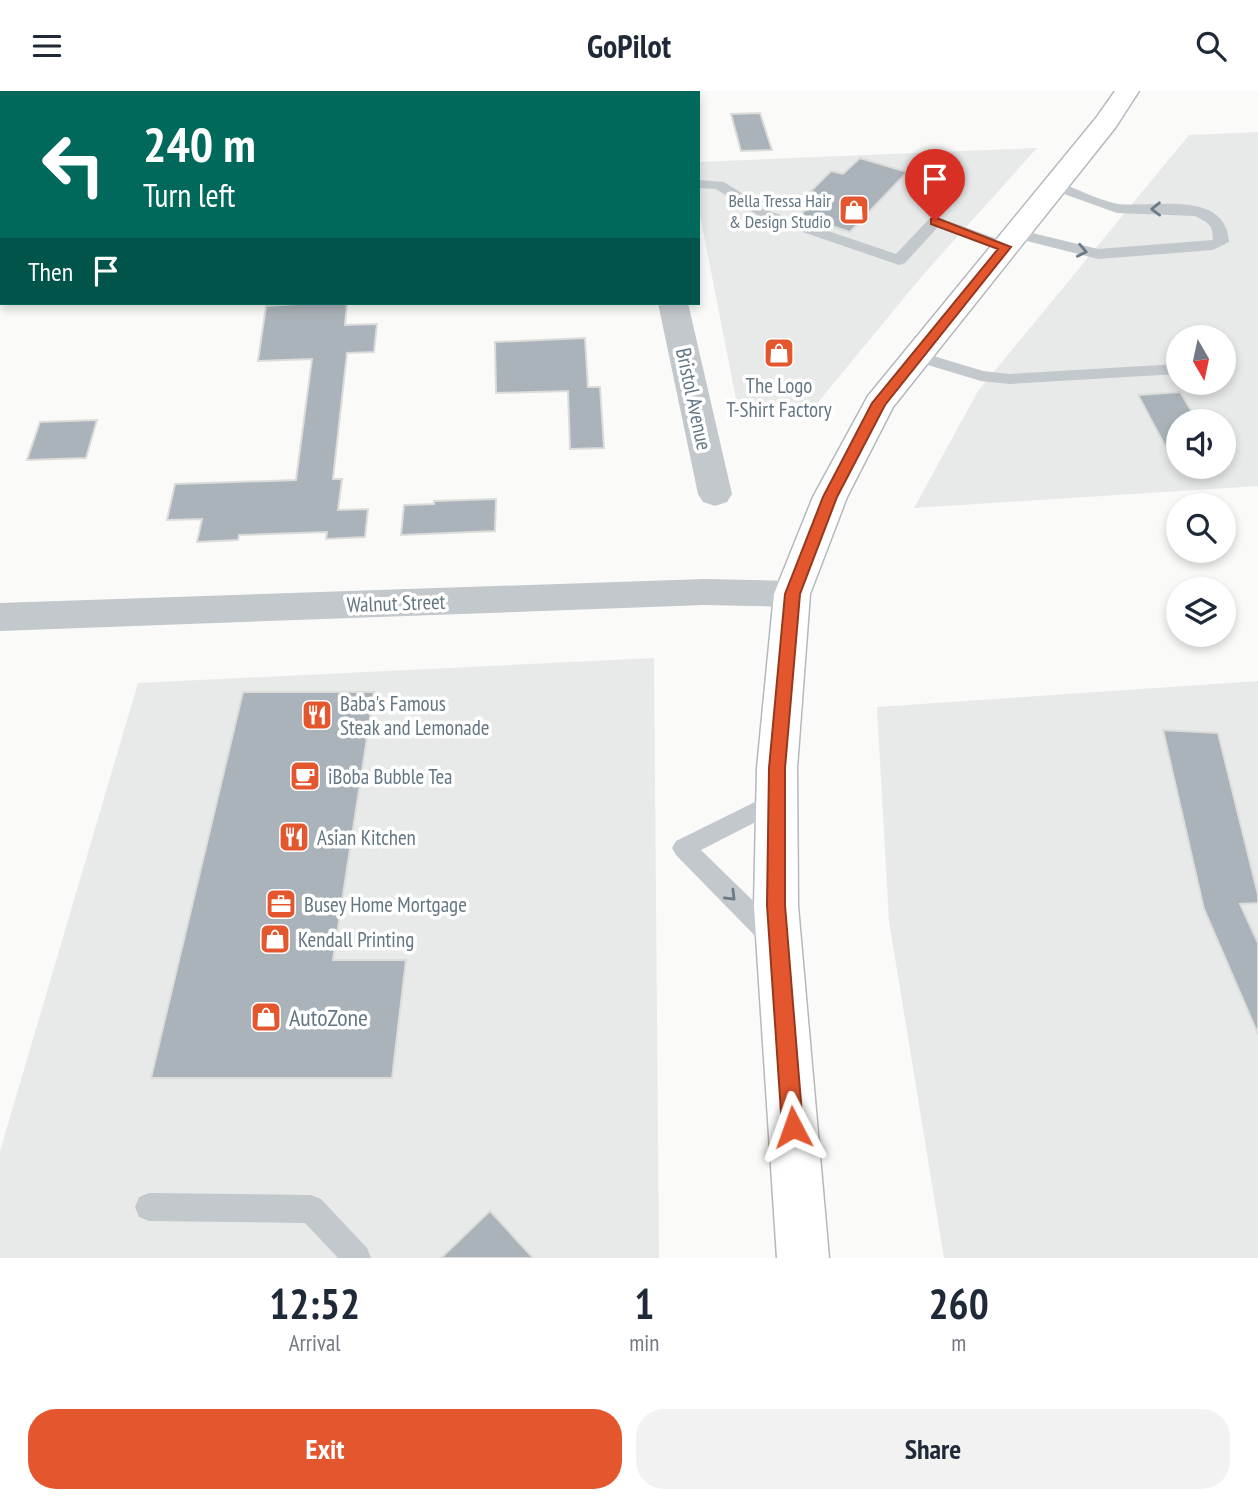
<!DOCTYPE html>
<html lang="en">
<head>
<meta charset="utf-8">
<style>
  body { margin:0; font-family:"PT Sans Narrow",sans-serif; background:#f2f2f3; color:#1f2937; height:100vh; display:flex; flex-direction:column; font-size:26px; white-space:nowrap }
  * { box-sizing:border-box; margin:0 }
  p { font-size:23px; color:#747a83 }
  .icon { flex:none; width:38px; height:38px; fill:none; stroke:currentColor; stroke-width:2; stroke-linecap:round; stroke-linejoin:round }
  .map { position:relative; height:1167px; overflow:hidden }
  .sheet { display:flex; flex-direction:column; background:#fff; flex:1 }
  .sheet>* { flex:none }
  .guide { position:absolute; left:0px; top:0px; width:700px; height:214px; box-shadow:0 4px 10px #0003; background:#00695c; color:#fff; overflow:hidden }
  .needle { width:46px; rotate:171deg }
  .fabs { position:absolute; left:1166px; top:234px; display:grid; gap:14px }
  .fabs a { display:grid; place-items:center; width:70px; height:70px; border-radius:50%; background:#fff; box-shadow:0 4px 10px #0003; font-size:35px }
  .pin { position:absolute; display:grid; place-items:center; width:60px; height:60px; color:#fff; margin:-72px -30px; border-radius:50% 50% 50% 0; rotate:-45deg; box-shadow:0 0 7px #0007 }
  .pin .icon { rotate:45deg }
  .me { position:absolute; width:77px; margin:-38px; rotate:356deg; stroke-linejoin:round; filter:drop-shadow(0 0 5px #0008) }
  .turn { display:flex; align-items:center; gap:24px; height:147px; padding:0 28px; font-size:32px }
  .turn .icon { width:91px; height:91px; stroke-width:2.5 }
  .turn b { display:block; font-size:49px; line-height:60px }
  .then { display:flex; align-items:center; height:66px; padding:0 28px; background:#0003; gap:14px; font-size:26px }
  .eta { display:flex; justify-content:space-evenly; align-items:center; height:119px; text-align:center }
  .eta b { font-size:42px; font-weight:700; line-height:49px }
  .primary-button { display:flex; gap:14px; margin-top:auto; padding:14px 28px }
  .primary-button a { flex:1; height:80px; border-radius:28px; background:#e4572e; color:#fff; font-size:28px; font-weight:700; line-height:80px; text-align:center }
  .primary-button a+a { background:#f2f2f3; color:#1f2937 }
  header { display:flex; justify-content:space-between; align-items:center; height:91px; padding:0 28px; background:#fff; font-size:32px; font-weight:700 }
  .map>svg:first-child { display:block }
</style>
</head>
<body>
<header><svg class="icon" aria-label="menu" viewBox="0 0 24 24"><path d="M4 6h16M4 12h16M4 18h16"/></svg>GoPilot<svg class="icon" aria-label="search" viewBox="0 0 24 24"><circle cx="10" cy="10" r="6"/><path d="M15 15l6 6"/></svg></header>
<div class="map">
<svg width="1258" height="1167" viewBox="0 0 1258 1167">
  <rect width="100%" height="100%" fill="#fafaf8"/>
  <!-- built -->
  <g fill="#e8e9e9" fill-rule="evenodd">
    <path d="M1258 41V395L914 417 978 300 1189 44ZM1178 247H1223V292H1178ZM1178 331H1223V376H1178Z"/>
    <polygon points="1037,57 922,185 815,315 738,318 698,114 698,71"/>
    <polygon points="654,567 659,1167 0,1167 0,1060 138,592"/>
    <polygon points="1258,590 1258,1167 944,1167 889,830 877,616"/>
  </g>
  <!-- building -->
  <g fill="#aab3b9" stroke="#dcdcda" stroke-width="2">
    <polygon points="760,22 772,59 741,60 731,23"/>
    <polygon points="860,67 907,81 850,141 800,124 819,106 808,103 831,80 843,83"/>
    <polygon points="312,212 347,212 345,234 377,233 374,261 347,262 333,388 342,388 338,419 368,418 365,446 326,448 327,441 239,444 238,449 197,451 202,428 167,429 175,393 296,389 312,268 258,270 266,215"/>
    <polygon points="585,247 588,296 600,296 604,357 570,358 568,300 496,302 495,251"/>
    <polygon points="1180,301 1198,331 1178,331 1178,379 1138,304"/>
    <polygon points="97,329 86,367 27,369 40,331"/>
    <polygon points="496,408 495,440 401,444 404,414 434,413 434,410"/>
    <polygon points="243,601 374,601 333,869 406,869 392,987 151,987"/>
    <polygon points="1163,639 1218,642 1258,804 1258,812 1240,813 1258,852 1258,943 1204,818"/>
    <polygon points="490,1120 533,1167 441,1167"/>
  </g>
  <g fill="none" stroke-linecap="round" stroke-linejoin="round">
    <!-- highway casing -->
    <g stroke="#b4b9bd" stroke-width="3">
      <polygon id="highway" points="1115,0 1139,0 1115,37 893,316 847,406 810,503 797,677 798,815 829,1167 777,1167 754,815 757,677 774,503 813,406 868,305 1096,27"/>
    </g>
    <!-- lane -->
    <g fill="#c3c8cc" fill-rule="evenodd">
      <polygon points="698,89 724,91 772,121 896,163 930,127 935,125 1011,153 1013,156 1011,159 999,159 938,136 905,172 899,174 762,127 716,98 698,97"/>
      <path d="M1055 91C1076 96 1096 109 1118 113 1153 117 1226 98 1229 151L1213 159 1098 168 1011 146 1008 143 1016 138 1098 158 1213 149C1213 134 1208 131 1195 125L1117 122 1050 98 1048 95 1050 92Z"/>
      <polygon points="917,260 983,280 1009,283 1178,273 1178,283 1009,293 981,290 911,269 909,265"/>
      <polygon points="777,700 785,702 788,709 785,716 701,759 784,840 787,848 784,856 775,859 766,856 676,764 672,757 676,750"/>
      <polygon points="149,1102 311,1104 321,1108 367,1157 371,1167 338,1167 305,1132 149,1130 139,1126 135,1116 139,1106"/>
    </g>
    <!-- street -->
    <g fill="#c3c8cc" fill-rule="evenodd">
      <rect x="56" y="0" width="24" height="2"/>
      <rect x="342" y="0" width="24" height="2"/>
      <polygon points="621,0 645,0 646,2 621,2"/>
      <rect x="0" y="159" width="2" height="18"/>
      <polygon points="658,212 688,212 732,403 727,411 715,415 703,411 698,403"/>
      <polygon points="704,488 792,490 805,494 810,503 805,512 792,516 704,514 0,540 0,512"/>
    </g>
    <!-- highway -->
    <use href="#highway" fill="#fff" fill-rule="evenodd"/>
  </g>
  <!-- one-way arrows -->
  <defs><path id="oneway-chevron" d="M-2-3.5L2.5 0L-2 3.5" fill="none" stroke-width="1.6" stroke-linecap="round" stroke-linejoin="round" transform="scale(1.75)"/></defs>
  <g stroke="#6a7a87">
    <use href="#oneway-chevron" transform="translate(1156 118) rotate(179)"/>
    <use href="#oneway-chevron" transform="translate(1082 160) rotate(11)"/>
    <use href="#oneway-chevron" transform="translate(731 805) rotate(45)"/>
  </g>
  <!-- route -->
  <polygon fill="#e4572e" stroke="#94391e" stroke-width="2" points="931,128 939,128 1011,156 885,314 837,406 800,503 785,677 785,814 803,1036 800,1043 793,1046 785,1043 782,1036 767,814 769,677 785,503 823,406 872,312 998,158 931,133"/>
  <!-- icons -->
  <defs>
    <g id="shop-square" transform="scale(1.575)"><rect x="-9" y="-9" width="18" height="18" rx="4" fill="#e4572e" stroke="#fff"/><path d="M-5-2.5h2.3a2.7 3.5 0 0 1 5.4 0H5L5.5 6h-11ZM-1.5-2.5h3a1.5 2.3 0 0 0-3 0Z" fill="#fff"/></g>
    <g id="restaurant-square" transform="scale(1.575)"><rect x="-9" y="-9" width="18" height="18" rx="4" fill="#e4572e" stroke="#fff"/><path d="M-5-6h1v4h1v-4h1v4h1v-4h1v5L-1.5 .5V6h-2V.5L-5-1ZM5-6V6H3V1.5H1.5Q1.5-4 5-6Z" fill="#fff"/></g>
    <g id="cafe-square" transform="scale(1.575)"><rect x="-9" y="-9" width="18" height="18" rx="4" fill="#e4572e" stroke="#fff"/><path d="M-5.5-4.5H6V0H3Q3 3.5 0 3.5H-2.5Q-5.5 3.5-5.5 0ZM3-3.2v2h1.7v-2ZM-6 4.5H4V6H-6Z" fill="#fff"/></g>
    <g id="office-square" transform="scale(1.575)"><rect x="-9" y="-9" width="18" height="18" rx="4" fill="#e4572e" stroke="#fff"/><path d="M-6-3h4V-5.5h4V-3h4V5H-6ZM-1-4.5V-3h2v-1.5ZM-6 0V1H6V0Z" fill="#fff"/></g>
  </defs>
  <g fill-rule="evenodd">
    <use href="#shop-square" x="854" y="119"/>
    <use href="#shop-square" x="779" y="262"/>
    <use href="#restaurant-square" x="317" y="624"/>
    <use href="#cafe-square" x="305" y="685"/>
    <use href="#restaurant-square" x="294" y="746"/>
    <use href="#office-square" x="281" y="813"/>
    <use href="#shop-square" x="275" y="848"/>
    <use href="#shop-square" x="266" y="926"/>
  </g>
  <g text-anchor="middle" dominant-baseline="central" stroke-width="7" stroke-linejoin="round" paint-order="stroke">
    <!-- far-poi labels -->
    <g font-size="18" fill="#657683" stroke="#fff" text-anchor="end">
      <text x="831" y="109">Bella Tressa Hair<tspan x="831" dy="21">&amp; Design Studio</tspan></text>
    </g>
    <!-- poi labels -->
    <g font-size="21" fill="#657683" stroke="#fff" text-anchor="start">
      <text x="779" y="294" text-anchor="middle">The Logo<tspan x="779" dy="24">T-Shirt Factory</tspan></text>
      <text x="340" y="612">Baba's Famous<tspan x="340" dy="24">Steak and Lemonade</tspan></text>
      <text x="328" y="685">iBoba Bubble Tea</text>
      <text x="317" y="746">Asian Kitchen</text>
      <text x="304" y="813">Busey Home Mortgage</text>
      <text x="298" y="848">Kendall Printing</text>
    </g>
    <!-- street labels -->
    <g font-size="21" fill="#657683" stroke="#fff">
      <text transform="translate(694 308) rotate(78)">Bristol Avenue</text>
      <text transform="translate(396 512) rotate(-2)">Walnut Street</text>
    </g>
    <!-- near-poi labels -->
    <g font-size="24" fill="#657683" stroke="#fff" text-anchor="start">
      <text x="289" y="926">AutoZone</text>
    </g>
  </g>
</svg>
<div class="fabs">
<a><svg class="needle" viewBox="-14 -14 28 28"><path d="M0-13l5 13h-10z" fill="#e53935"/><path d="M0 13l5-13h-10z" fill="#747a83"/></svg></a>
<a><svg class="icon" aria-label="sound" viewBox="0 0 24 24"><path d="M4 9h4l5-4v14l-5-4H4zM17 9q2 3 0 6"/></svg></a>
<a><svg class="icon" aria-label="search" viewBox="0 0 24 24"><circle cx="10" cy="10" r="6"/><path d="M15 15l6 6"/></svg></a>
<a><svg class="icon" aria-label="layers" viewBox="0 0 24 24"><path d="M12 4l9 5-9 5-9-5zM3 14l9 5 9-5"/></svg></a>
</div>
<div class="pin" style="left:935px;top:130px;background:#d93025"><svg class="icon" aria-label="arrive" viewBox="0 0 24 24"><path d="M6 21V4h12l-3 4 3 4H6"/></svg></div>
<svg class="me" style="left:793px;top:1036px" viewBox="-20 -20 40 40"><path d="M0-17L14 15 0 8-14 15z" fill="#e4572e" stroke="#fff" stroke-width="4"/></svg>
<div class="guide">
<div class="turn"><svg class="icon" aria-label="left" viewBox="0 0 24 24"><path d="M17 20v-9H6M10 6l-5 5 5 5"/></svg><div><b>240 m</b>Turn left</div></div>
<div class="then">Then<svg class="icon" aria-label="arrive" viewBox="0 0 24 24"><path d="M6 21V4h12l-3 4 3 4H6"/></svg></div>
</div>
</div>
<section class="sheet">
<div class="eta">
<div><b>12:52</b><p>Arrival</p></div>
<div><b>1</b><p>min</p></div>
<div><b>260</b><p>m</p></div>
</div>
<div class="primary-button"><a>Exit</a><a>Share</a></div>
</section>
</body>
</html>
